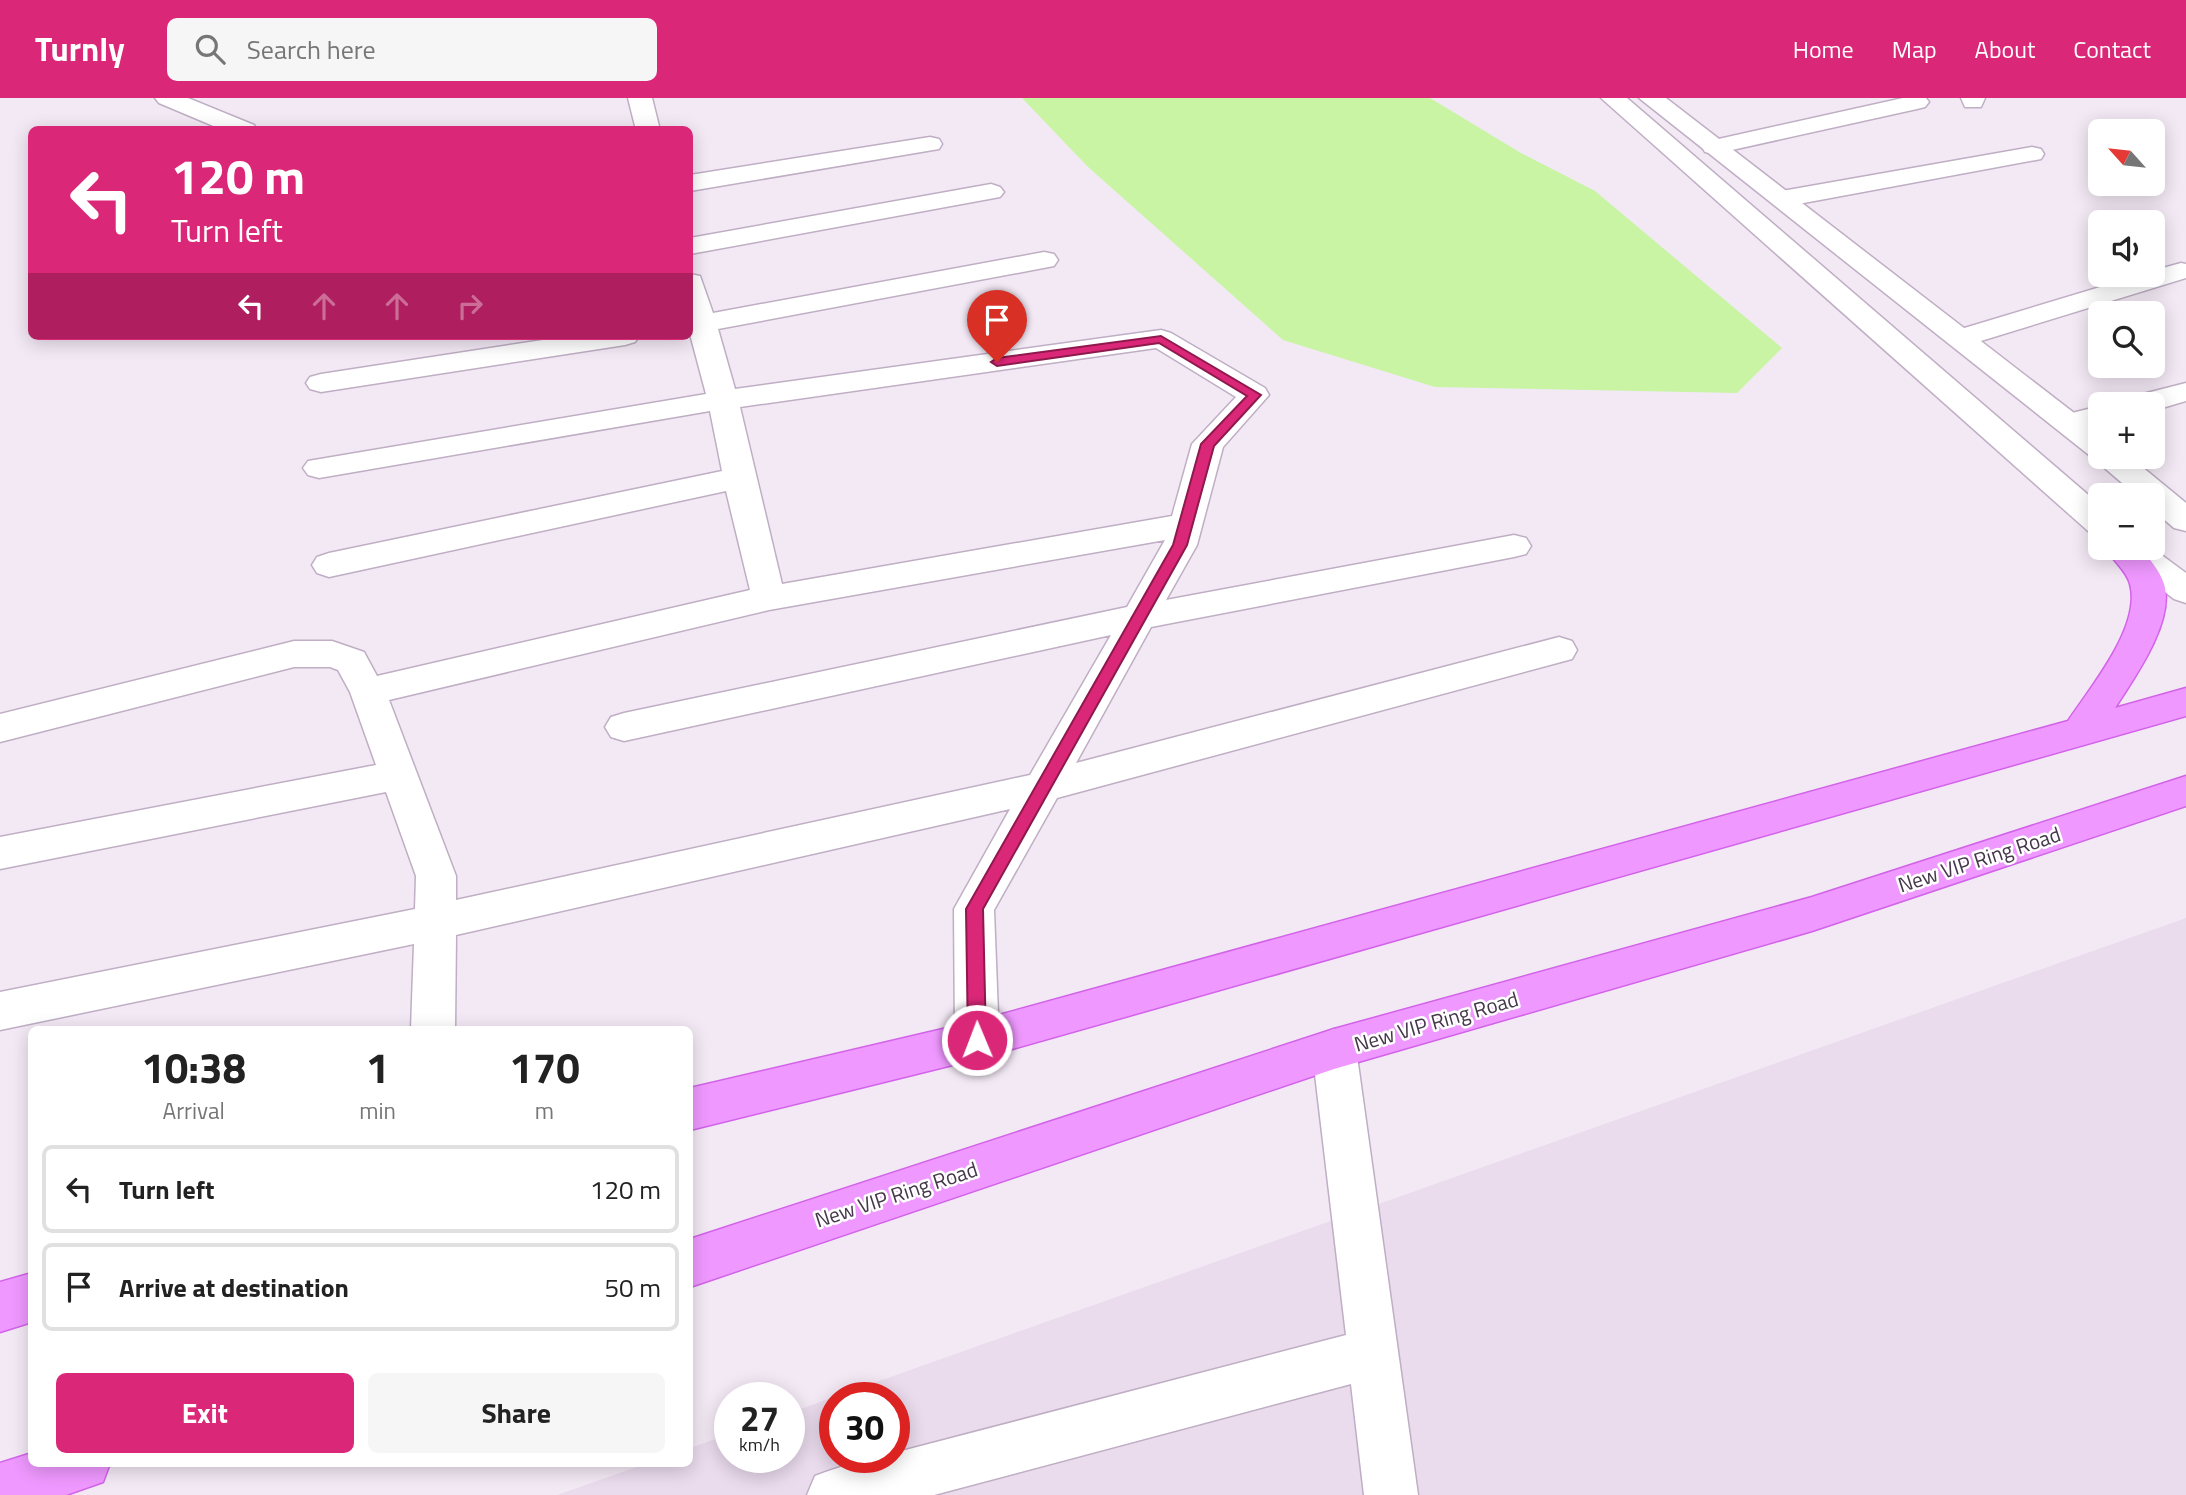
<!DOCTYPE html>
<html lang="en">
<head>
<meta charset="utf-8">
<style>
  body { margin:0; font-family:"Titillium Web",sans-serif; background:#f6f6f6; color:#222; height:100vh; display:flex; flex-direction:column; font-size:26px; white-space:nowrap }
  * { box-sizing:border-box; margin:0 }
  p { font-size:23px; color:#767676 }
  .icon { flex:none; width:38px; height:38px; fill:none; stroke:currentColor; stroke-width:2; stroke-linecap:round; stroke-linejoin:round }
  .map { position:relative; flex:1; overflow:hidden }
  .drawer { position:absolute; left:28px; top:928px; width:665px; height:441px; display:flex; flex-direction:column; background:#fff; border-radius:10px; box-shadow:0 4px 18px #0003 }
  .drawer>* { flex:none }
  .guide { position:absolute; left:28px; top:28px; width:665px; height:214px; border-radius:10px; box-shadow:0 4px 18px #0003; background:#db2777; color:#fff; overflow:hidden }
  .needle { width:46px; rotate:297deg }
  .controls { position:absolute; left:2088px; top:21px; display:grid; gap:14px }
  .controls a { display:grid; place-items:center; width:77px; height:77px; border-radius:10px; background:#fff; box-shadow:0 4px 18px #0003; font-size:35px }
  .speed { position:absolute; left:714px; top:1284px; display:flex; gap:14px; font-size:35px; font-weight:700; text-align:center }
  .speed>* { display:grid; place-content:center; width:91px; height:91px; border-radius:50%; background:#fff; box-shadow:0 4px 18px #0003; line-height:1 }
  .speed small { font-size:18px; font-weight:400 }
  .speed .limit { border:10px solid #d22; background:#fff; color:#111 }
  .pin { position:absolute; display:grid; place-items:center; width:60px; height:60px; color:#fff; margin:-72px -30px; border-radius:50% 50% 50% 0; rotate:-45deg; box-shadow:0 0 7px #0007 }
  .pin .icon { rotate:45deg }
  .me { position:absolute; width:77px; margin:-38px; rotate:359deg; stroke-linejoin:round; filter:drop-shadow(0 0 5px #0008) }
  .turn { display:flex; align-items:center; gap:24px; height:147px; padding:0 28px; font-size:32px }
  .turn .icon { width:91px; height:91px; stroke-width:2.5 }
  .turn b { display:block; font-size:49px; line-height:60px }
  .lanes { display:flex; align-items:center; height:66px; padding:0 28px; background:#0003; justify-content:center; gap:35px; direction:ltr }
  .lanes .off { opacity:.35 }
  .eta { display:flex; justify-content:space-evenly; align-items:center; height:119px; text-align:center }
  .eta b { font-size:42px; font-weight:700; line-height:49px }
  .button { display:flex; gap:14px; margin-top:auto; padding:14px 28px }
  .button a { flex:1; height:80px; border-radius:10px; background:#db2777; color:#fff; font-size:28px; font-weight:700; line-height:80px; text-align:center }
  .button a+a { background:#f6f6f6; color:#222 }
  ul { padding:0; list-style:none }
  li { display:flex; align-items:center; gap:21px; height:88px; margin:0 14px 10px; padding:0 14px; border:4px solid #e0e0e0; border-radius:10px }
  li div { flex:1 }
  li b { display:block; font-size:26px }
  li em { font-style:normal }
  header { display:flex; align-items:center; gap:42px; box-sizing:border-box; height:98px; padding:0 35px; background:#db2777; color:#fff }
  header strong { font-size:33px }
  nav { display:flex; gap:38px; margin-inline-start:auto; font-size:24px }
  .search { width:490px; height:63px; background:#f6f6f6; display:flex; align-items:center; gap:18px; box-sizing:border-box; padding:0 24px; border-radius:10px; color:#767676; font-size:26px }
  .map>svg:first-child { display:block }
</style>
</head>
<body>
<header>
<strong>Turnly</strong>
<div class="search"><svg class="icon" aria-label="search" viewBox="0 0 24 24"><circle cx="10" cy="10" r="6"/><path d="M15 15l6 6"/></svg>Search here</div>
<nav><a>Home</a><a>Map</a><a>About</a><a>Contact</a></nav>
</header>
<div class="map">
<svg width="2186" height="1397" viewBox="0 0 2186 1397">
  <rect width="100%" height="100%" fill="#f3e9f5"/>
  <!-- residential -->
  <path fill="#eadbed" fill-rule="evenodd" d="M2186 820V1397H557L648 1365H690V1350L730 1336V1360H789V1315ZM835 1300H894V1360H835Z"/>
  <!-- water -->
  <polygon fill="#c8f4a4" points="1022,0 1430,0 1521,55 1595,93 1782,250 1737,295 1435,289 1283,242 1088,69"/>
  <g fill="none" stroke-linecap="round" stroke-linejoin="round">
    <!-- minor casing -->
    <g stroke="#bfaec4" stroke-width="3">
      <g id="minor">
        <polygon points="155,0 188,0 254,27 257,32 223,32 159,5"/>
        <polygon points="628,0 652,0 660,32 636,32"/>
        <polygon points="1903,0 1926,0 1929,4 1925,9 1917,11 1714,56 1705,54 1702,49 1705,44"/>
        <polygon points="1961,0 1985,0 1981,9 1965,9"/>
        <polygon points="930,39 939,41 942,46 939,51 690,93 690,77"/>
        <polygon points="2032,49 2041,51 2044,56 2041,61 1782,109 1773,106 1769,101 1773,96 1782,93"/>
        <polygon points="991,86 1000,89 1004,94 1000,99 690,156 690,140"/>
        <path d="M1044 154 1054 156 1058 162 1054 168 718 231 735 291 1161 232 1171 235 1265 290 1269 297 1223 349 1197 447 1166 502 1514 437 1526 440 1531 448 1526 456 1514 459 1151 529 1076 665 1559 539 1572 543 1577 552 1572 561 1057 700 994 812 999 942 992 956 977 961 962 956 955 942 954 811 1010 711 456 837 455 931H411L414 846 0 932V894L415 811 416 778 386 694 0 771V739L376 667 350 594 338 572 330 569H294L0 644V616L294 543H332L364 554 377 578 750 492 726 393 329 479 317 475 312 467 317 459 329 455 722 373 710 313 319 380 308 377 303 370 308 363 706 296 690 236V176L700 178 713 215ZM1156 250 1236 299 1192 346 1172 418 782 486 740 309ZM1165 442 1127 509 624 615 611 619 605 629 611 639 624 643 1111 537 1030 677 456 802V778L389 602 769 512Z"/>
        <polygon points="2181,165 2186,166 2186,180 1971,246 1961,249 1951,246 1947,240 1951,234 2140,177 2152,177 2152,173"/>
        <polygon points="569,238 639,238 635,244 625,247 321,294 310,291 306,285 310,279 321,276"/>
        <polygon points="2186,285 2186,303 2152,313 2152,306 2127,306 2131,299"/>
        <polygon points="2100,308 2100,327 2071,335 2060,332 2056,325 2060,318"/>
        <path d="M1334 931 1349 937 1356 951 1418 1397H1364L1351 1286 934 1397H807L815 1378C841 1368 867 1360 894 1360V1355L1346 1237 1312 951 1319 937Z"/>
      </g>
    </g>
    <!-- tertiary casing -->
    <g stroke="#bfaec4" stroke-width="3">
      <g id="tertiary">
        <polygon points="1601,0 1627,0 2100,407 2100,436 2088,433"/>
        <polygon points="1639,0 1666,0 2100,335 2100,359 2130,359 2186,405 2186,433 2174,430 2152,411 2152,397 2136,397 2100,366 2096,359 2089,357"/>
        <polygon points="2114,450 2152,450 2186,475 2186,505 2174,501 2118,458"/>
      </g>
    </g>
    <!-- primary casing -->
    <g stroke="#d263e9" stroke-width="3">
      <g id="primary">
        <path d="M2106 450H2140C2149 460 2160 473 2164 486 2175 523 2135 579 2115 610L2186 590V618L977 961 690 1032V990L977 923 2068 623C2090 590 2142 528 2130 486 2127 473 2112 462 2106 450Z"/>
        <polygon points="2186,678 2186,708 1812,833 1334,971 690,1189 690,1141 1334,931 1812,799"/>
        <polygon points="32,1175 32,1224 0,1234 0,1184"/>
        <polygon points="32,1355 32,1365 110,1365 103,1384 66,1397 0,1397 0,1365"/>
      </g>
    </g>
    <!-- minor -->
    <use href="#minor" fill="#fff" fill-rule="evenodd"/>
    <!-- tertiary -->
    <use href="#tertiary" fill="#fff" fill-rule="evenodd"/>
    <!-- primary -->
    <use href="#primary" fill="#ef98ff" fill-rule="evenodd"/>
  </g>
  <!-- route -->
  <polygon fill="#db2777" stroke="#8e194d" stroke-width="2" points="1161,238 1261,297 1214,348 1187,447 983,811 986,942 983,948 977,950 970,948 968,942 966,811 1173,447 1201,346 1247,298 1159,245 997,268 991,264 997,260"/>
  <g text-anchor="middle" dominant-baseline="central" stroke-width="5" stroke-linejoin="round" paint-order="stroke">
    <!-- street labels -->
    <g font-size="21" fill="#443749" stroke="#fff">
      <text transform="translate(1979 761) rotate(-18)">New VIP Ring Road</text>
      <text transform="translate(1436 923) rotate(-16)">New VIP Ring Road</text>
      <text transform="translate(896 1096) rotate(-18)">New VIP Ring Road</text>
    </g>
  </g>
</svg>
<div class="controls">
<a><svg class="needle" viewBox="-14 -14 28 28"><path d="M0-13l5 13h-10z" fill="#e53935"/><path d="M0 13l5-13h-10z" fill="#767676"/></svg></a>
<a><svg class="icon" aria-label="sound" viewBox="0 0 24 24"><path d="M4 9h4l5-4v14l-5-4H4zM17 9q2 3 0 6"/></svg></a>
<a><svg class="icon" aria-label="search" viewBox="0 0 24 24"><circle cx="10" cy="10" r="6"/><path d="M15 15l6 6"/></svg></a>
<a>+</a>
<a>−</a>
</div>
<div class="speed"><div>27<small>km/h</small></div><div class="limit">30</div></div>
<div class="pin" style="left:997px;top:264px;background:#d93025"><svg class="icon" aria-label="arrive" viewBox="0 0 24 24"><path d="M6 21V4h12l-3 4 3 4H6"/></svg></div>
<svg class="me" style="left:977px;top:942px" viewBox="-20 -20 40 40"><circle r="17" fill="#db2777" stroke="#fff" stroke-width="3"/><path d="M0-11L8 9 0 5-8 9z" fill="#fff"/></svg>
<div class="guide">
<div class="turn"><svg class="icon" aria-label="left" viewBox="0 0 24 24"><path d="M17 20v-9H6M10 6l-5 5 5 5"/></svg><div><b>120 m</b>Turn left</div></div>
<div class="lanes"><svg class="icon" aria-label="left" viewBox="0 0 24 24"><path d="M17 20v-9H6M10 6l-5 5 5 5"/></svg><svg class="icon off" aria-label="ahead" viewBox="0 0 24 24"><path d="M12 20V5M6 11l6-6 6 6"/></svg><svg class="icon off" aria-label="ahead" viewBox="0 0 24 24"><path d="M12 20V5M6 11l6-6 6 6"/></svg><svg class="icon off" aria-label="right" viewBox="0 0 24 24"><path d="M7 20v-9h11M14 6l5 5-5 5"/></svg></div>
</div>
<section class="drawer">
<div class="eta">
<div><b>10:38</b><p>Arrival</p></div>
<div><b>1</b><p>min</p></div>
<div><b>170</b><p>m</p></div>
</div>
<ul>
<li><svg class="icon" aria-label="left" viewBox="0 0 24 24"><path d="M17 20v-9H6M10 6l-5 5 5 5"/></svg><div><b>Turn left</b></div><em>120 m</em></li>
<li><svg class="icon" aria-label="arrive" viewBox="0 0 24 24"><path d="M6 21V4h12l-3 4 3 4H6"/></svg><div><b>Arrive at destination</b></div><em>50 m</em></li>
</ul>
<div class="button"><a>Exit</a><a>Share</a></div>
</section>
</div>
</body>
</html>
